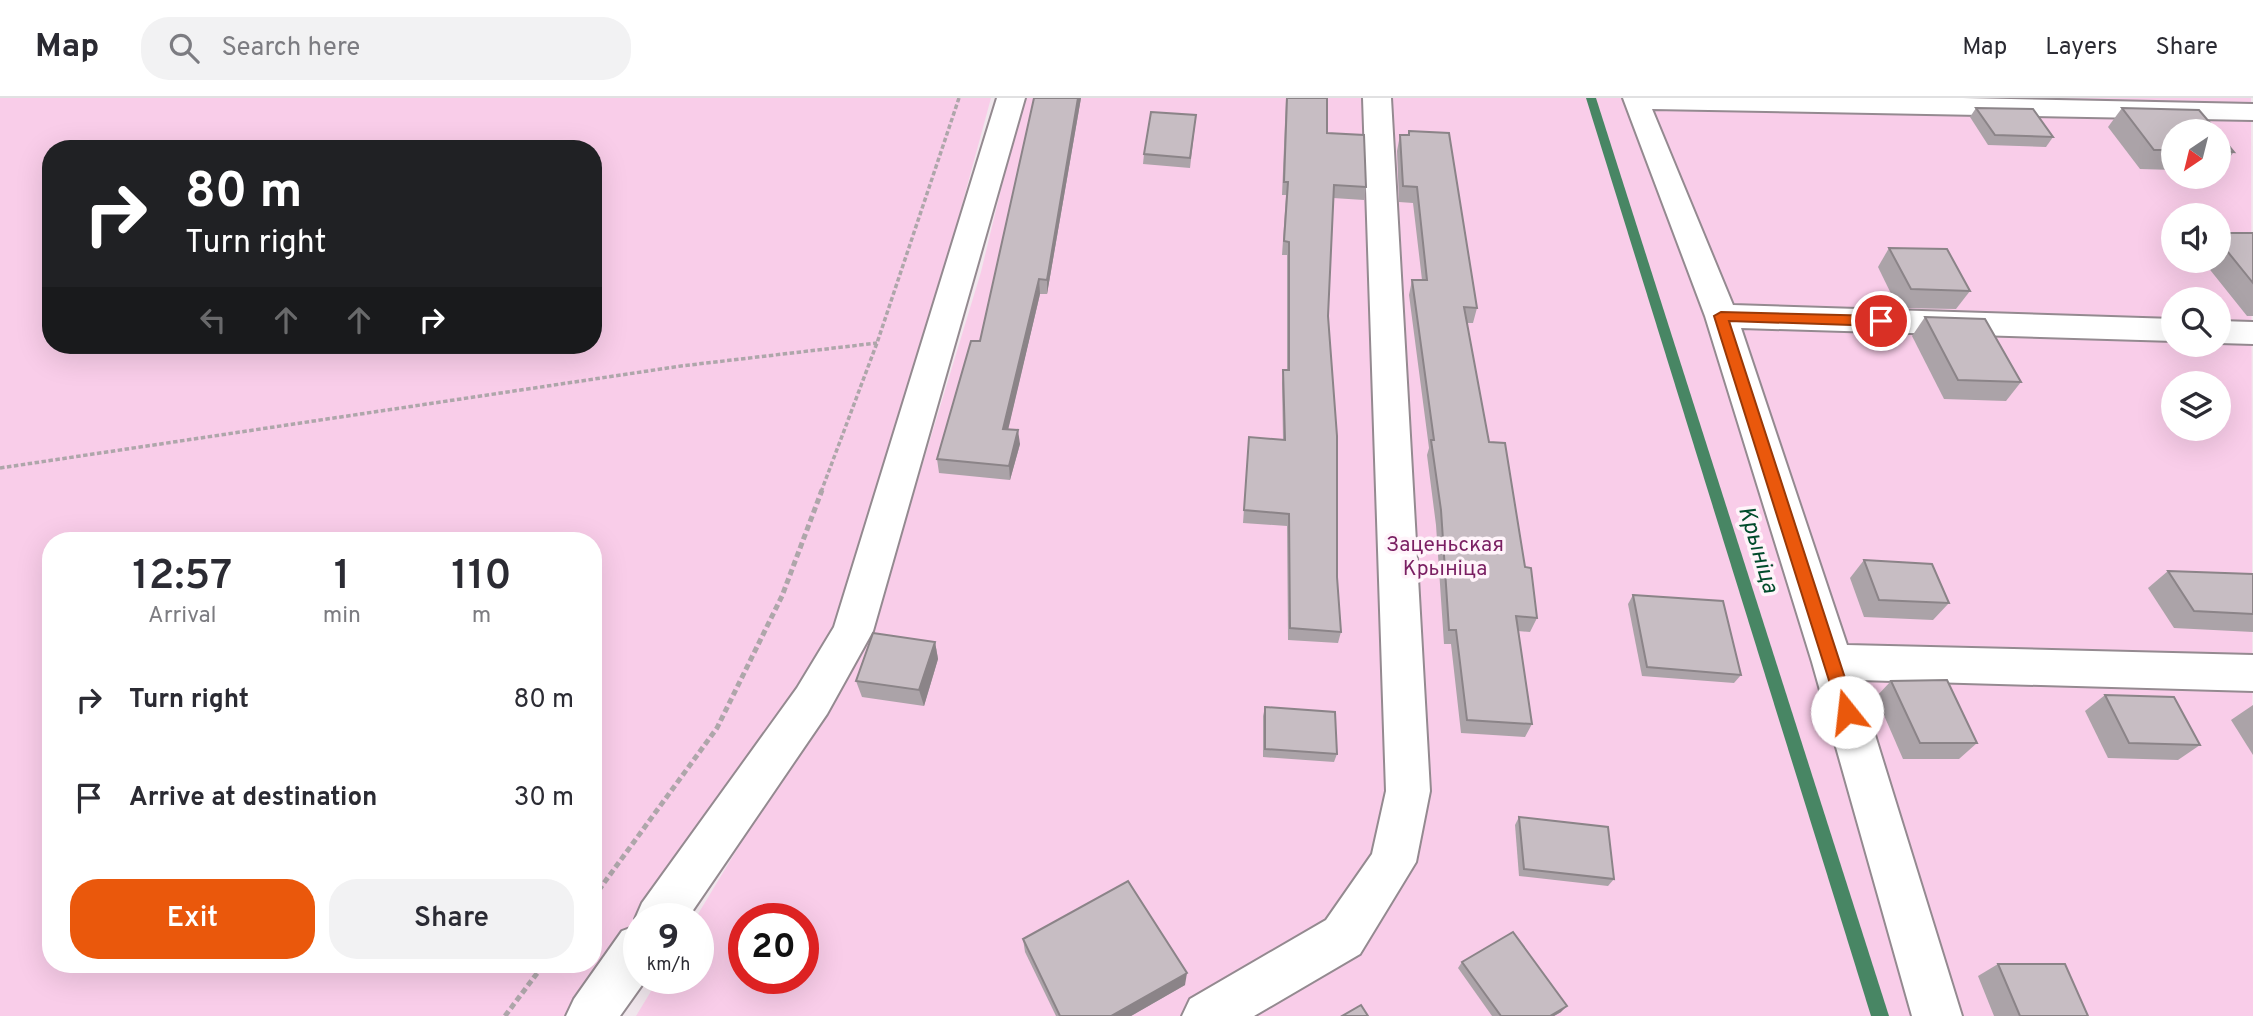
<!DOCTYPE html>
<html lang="en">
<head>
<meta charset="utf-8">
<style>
  body { margin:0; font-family:Overpass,sans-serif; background:#f2f2f3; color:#2b2b33; height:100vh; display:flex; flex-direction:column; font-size:26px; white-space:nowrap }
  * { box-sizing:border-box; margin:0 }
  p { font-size:23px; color:#7c7c81 }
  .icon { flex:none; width:38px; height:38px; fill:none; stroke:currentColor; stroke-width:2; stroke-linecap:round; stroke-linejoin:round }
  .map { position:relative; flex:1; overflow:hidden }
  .panel { position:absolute; left:42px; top:434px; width:560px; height:441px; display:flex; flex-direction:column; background:#fff; border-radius:28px; box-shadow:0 7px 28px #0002 }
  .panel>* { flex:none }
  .hud { position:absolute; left:42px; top:42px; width:560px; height:214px; border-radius:28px; box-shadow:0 7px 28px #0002; background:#202124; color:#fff; overflow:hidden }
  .needle { width:46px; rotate:215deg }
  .buttons { position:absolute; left:2161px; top:21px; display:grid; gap:14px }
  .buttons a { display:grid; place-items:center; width:70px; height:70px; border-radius:50%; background:#fff; box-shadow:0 7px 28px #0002; font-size:35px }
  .speed { position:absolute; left:623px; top:805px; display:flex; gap:14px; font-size:35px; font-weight:700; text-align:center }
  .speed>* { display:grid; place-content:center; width:91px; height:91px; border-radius:50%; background:#fff; box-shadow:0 7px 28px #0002; line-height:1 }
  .speed small { font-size:18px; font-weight:400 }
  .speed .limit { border:10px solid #d22; background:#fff; color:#111 }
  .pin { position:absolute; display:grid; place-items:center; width:60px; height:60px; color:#fff; margin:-30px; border:4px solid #fff; border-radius:50%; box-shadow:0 2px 7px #0007 }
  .me { position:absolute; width:77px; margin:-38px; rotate:344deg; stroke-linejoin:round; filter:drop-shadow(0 0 5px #0008) }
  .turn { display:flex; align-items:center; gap:24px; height:147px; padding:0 28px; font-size:32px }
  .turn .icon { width:91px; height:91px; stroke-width:2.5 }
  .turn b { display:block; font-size:49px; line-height:60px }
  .lanes { display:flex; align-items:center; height:66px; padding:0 28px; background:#0003; justify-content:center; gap:35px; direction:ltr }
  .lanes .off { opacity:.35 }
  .eta { display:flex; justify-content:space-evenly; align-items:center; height:119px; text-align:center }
  .eta b { font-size:42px; font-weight:600; line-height:49px }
  .primary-button { display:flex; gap:14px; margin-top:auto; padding:14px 28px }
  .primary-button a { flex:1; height:80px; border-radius:28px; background:#ea580c; color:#fff; font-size:28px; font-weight:600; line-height:80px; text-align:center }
  .primary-button a+a { background:#f2f2f3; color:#2b2b33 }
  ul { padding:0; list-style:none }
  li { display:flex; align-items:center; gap:21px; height:98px; padding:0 28px }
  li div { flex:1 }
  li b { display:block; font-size:26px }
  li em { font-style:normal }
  header { display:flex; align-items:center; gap:42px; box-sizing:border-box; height:98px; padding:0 35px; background:#fff; border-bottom:2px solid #e1e1e2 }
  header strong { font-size:33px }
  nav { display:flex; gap:38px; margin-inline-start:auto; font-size:24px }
  .search { width:490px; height:63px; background:#f2f2f3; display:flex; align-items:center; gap:18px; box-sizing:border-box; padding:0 24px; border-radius:28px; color:#7c7c81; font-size:26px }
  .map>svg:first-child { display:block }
</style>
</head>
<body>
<header>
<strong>Map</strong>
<div class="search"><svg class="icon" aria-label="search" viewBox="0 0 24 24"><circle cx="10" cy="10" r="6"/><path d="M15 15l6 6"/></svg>Search here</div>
<nav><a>Map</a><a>Layers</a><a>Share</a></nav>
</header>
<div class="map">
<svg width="2253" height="918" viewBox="0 0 2253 918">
  <rect width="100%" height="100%" fill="#f1e7ed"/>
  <!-- green -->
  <g fill="#f9cde9" fill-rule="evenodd">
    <path d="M0 0H991L916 276 836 530 784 622 639 821V825L573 918H0ZM51 51H593V247H51ZM51 443H593V866H51Z"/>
    <path d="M1023 0H2251L2253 918H636L659 880H698V821H695L875 523 981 174ZM2174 33H2219V79H2174ZM2174 117H2219V163H2174ZM2174 201H2219V247H2174ZM2174 285H2219V331H2174ZM744 821H803V880H744Z"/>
  </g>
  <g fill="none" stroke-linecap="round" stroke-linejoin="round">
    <!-- stream -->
    <polygon fill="#488664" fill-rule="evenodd" points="1586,0 1596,0 1889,918 1871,918"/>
    <!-- minor casing -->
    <g stroke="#948a90" stroke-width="4">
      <g id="minor">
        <polygon points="997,0 1025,0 873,533 827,616 687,821 639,821 639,880 647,880 620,918 566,918 574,901 622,833 638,827 635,821 642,805 797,590 834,529"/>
        <polygon points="1363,0 1391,0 1430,693 1416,764 1360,856 1254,918 1182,918 1190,901 1326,822 1372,756 1386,693"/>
        <polygon points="1623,0 1963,0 2253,6 2253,22 1652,11 1733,207 2174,221 2174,243 1741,230 1847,547 2253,557 2253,593 1858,582 1962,918 1912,918 1812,564 1705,218"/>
        <polygon points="2219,223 2253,224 2253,246 2219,245"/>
      </g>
    </g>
    <!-- path-far1 -->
    <g stroke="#aea6aa" stroke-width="3.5" stroke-dasharray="4.5 2.5" stroke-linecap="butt">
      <polyline points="0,370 681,268 877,245"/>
      <polyline points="821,394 877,245 959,0"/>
    </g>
    <!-- path -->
    <g stroke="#aea6aa" stroke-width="5" stroke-dasharray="6 3.5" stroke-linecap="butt">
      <polyline points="593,800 717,630 782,498 822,392"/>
      <polyline points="505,918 544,866"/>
    </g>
    <!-- minor -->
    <use href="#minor" fill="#fff" fill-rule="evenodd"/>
  </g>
  <!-- wall -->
  <g fill="#aba3a8">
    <polygon points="1034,0 1081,0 1047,196 1040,196 1008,331 1020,346 1010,382 939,375 937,361 980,243"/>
    <polygon points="1286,0 1327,0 1327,35 1366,89 1364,102 1333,100 1328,218 1337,479 1341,534 1338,545 1288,542 1287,428 1243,425 1249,339 1283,342 1282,285 1283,272 1287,272 1287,157 1282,157 1286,97 1282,97"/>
    <polygon points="1976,10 2053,39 2046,49 1988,47 1970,19"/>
    <polygon points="2122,10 2174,33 2174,72 2140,71 2108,29"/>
    <polygon points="1195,27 1190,70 1143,66 1144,56"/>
    <polygon points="1409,33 1477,210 1473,225 1467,225 1489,344 1525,469 1537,520 1530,534 1518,533 1532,626 1525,639 1461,635 1451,546 1444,546 1436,427 1427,357 1429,350 1409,197 1412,182 1422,182 1413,105 1399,104 1397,53 1400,37 1408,37"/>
    <polygon points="2219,36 2234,54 2219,72"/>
    <polygon points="2219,135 2253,135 2253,218 2247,218 2203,163 2219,163"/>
    <polygon points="1889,150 1970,193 1956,211 1898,210 1878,169"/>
    <polygon points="1925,219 2021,284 2006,303 1944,301 1912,238"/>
    <polygon points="1864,462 1949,505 1933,522 1864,519 1850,480"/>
    <polygon points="2168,473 2253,476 2253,534 2174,530 2148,490"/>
    <polygon points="1633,497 1741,577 1734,585 1642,578 1628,506"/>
    <polygon points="935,544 938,561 924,608 862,599 856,583"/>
    <polygon points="1891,583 1977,645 1959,661 1903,661 1876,599"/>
    <polygon points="2105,597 2200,647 2178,662 2108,660 2085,613"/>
    <polygon points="2253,607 2253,657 2231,622"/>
    <polygon points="1265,609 1337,656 1334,664 1263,659 1263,618"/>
    <polygon points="1519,719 1614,781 1608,788 1519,778 1515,727"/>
    <polygon points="1023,841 1185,887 1131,918 1056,918 1025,854"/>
    <polygon points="1462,864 1561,914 1554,918 1492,918 1458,870"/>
    <polygon points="1998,866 2088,918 1994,918 1978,878"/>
  </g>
  <!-- shaded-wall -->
  <g fill="#8b8488">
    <polygon points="1078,0 1081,0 1047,196 1047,182"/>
    <polygon points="1039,181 1040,196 1005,345 1003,331"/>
    <polygon points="1018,332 1020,346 1010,382 1009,368"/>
    <polygon points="935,544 938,561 924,608 919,592"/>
    <polygon points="1187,875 1185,887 1131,918 1111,918"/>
    <polygon points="1567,908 1561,914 1554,918 1550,918"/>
  </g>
  <!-- building -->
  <g fill="#c7bdc3" stroke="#8b8488" stroke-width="2">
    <polygon points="1034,0 1078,0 1047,182 1039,181 1003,331 1018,332 1009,368 937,361 971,243 980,243"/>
    <polygon points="1287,0 1327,0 1327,35 1364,37 1366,89 1334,87 1328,218 1337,338 1337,479 1341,534 1290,530 1289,416 1244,412 1249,339 1285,342 1283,272 1289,272 1289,144 1284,143 1288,84 1284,84"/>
    <polygon points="1976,10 2033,11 2053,39 1995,37"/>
    <polygon points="2122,10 2199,12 2217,33 2174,33 2174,52 2154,52"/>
    <polygon points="1151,14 1196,17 1190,60 1144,56"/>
    <polygon points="1409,33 1449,35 1477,210 1464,209 1489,344 1505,345 1525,469 1531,470 1537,520 1516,518 1532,626 1467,622 1456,532 1449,532 1441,412 1431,342 1434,342 1412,182 1427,182 1417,89 1403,88 1400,37 1409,37"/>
    <polygon points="2219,36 2234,54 2219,53"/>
    <polygon points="2219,135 2253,135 2253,185 2219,143"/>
    <polygon points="1889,150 1947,151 1970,193 1911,191"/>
    <polygon points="1925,219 1985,221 2021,284 1958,282"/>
    <polygon points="1864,462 1932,466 1949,505 1879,502"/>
    <polygon points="2168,473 2253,476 2253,516 2194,513"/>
    <polygon points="1633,497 1723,503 1741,577 1647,569"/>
    <polygon points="873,535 935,544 919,592 856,583"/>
    <polygon points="1947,582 1977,645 1920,645 1891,583"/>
    <polygon points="2105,597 2174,599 2200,647 2129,645"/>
    <polygon points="1265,609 1335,614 1337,656 1265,651"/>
    <polygon points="1519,719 1608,729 1614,781 1524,771"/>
    <polygon points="1128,783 1187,875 1111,918 1060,918 1023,841"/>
    <polygon points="1513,834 1567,908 1550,918 1501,918 1462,864"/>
    <polygon points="1998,866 2065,866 2088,918 2020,918"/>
    <polygon points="1361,907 1368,918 1342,918"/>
  </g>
  <!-- route -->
  <polygon fill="#ea580c" stroke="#983908" stroke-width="2" points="1721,214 1881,218 1887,223 1881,228 1729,223 1856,614 1847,622 1839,614 1714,218"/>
  <g text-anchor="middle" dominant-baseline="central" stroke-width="7" stroke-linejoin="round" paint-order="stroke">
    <!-- park labels -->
    <g font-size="21" fill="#7a1f62" stroke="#fff4fa">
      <text x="1445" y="447">Заценьская<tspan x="1445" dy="24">Крыніца</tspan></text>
    </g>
    <!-- water labels -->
    <g font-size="23" font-style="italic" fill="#004b2b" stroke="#fff4fa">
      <text transform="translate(1757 452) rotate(73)">Крыніца</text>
    </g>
  </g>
</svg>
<div class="buttons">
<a><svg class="needle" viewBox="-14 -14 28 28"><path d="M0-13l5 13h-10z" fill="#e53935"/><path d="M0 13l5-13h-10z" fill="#7c7c81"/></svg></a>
<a><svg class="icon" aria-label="sound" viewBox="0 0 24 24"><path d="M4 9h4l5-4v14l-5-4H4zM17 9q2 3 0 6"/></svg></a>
<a><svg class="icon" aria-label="search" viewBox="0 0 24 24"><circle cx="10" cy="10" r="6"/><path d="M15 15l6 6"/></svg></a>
<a><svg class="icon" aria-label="layers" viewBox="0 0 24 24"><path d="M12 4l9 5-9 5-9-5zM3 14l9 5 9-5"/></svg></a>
</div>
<div class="speed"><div>9<small>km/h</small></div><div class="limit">20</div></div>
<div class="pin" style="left:1881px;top:223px;background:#d93025"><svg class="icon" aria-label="arrive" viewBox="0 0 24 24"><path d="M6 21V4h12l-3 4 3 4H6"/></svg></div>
<svg class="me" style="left:1847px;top:614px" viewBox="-20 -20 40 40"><circle r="19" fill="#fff"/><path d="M0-13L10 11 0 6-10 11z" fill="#ea580c"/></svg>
<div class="hud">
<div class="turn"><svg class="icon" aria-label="right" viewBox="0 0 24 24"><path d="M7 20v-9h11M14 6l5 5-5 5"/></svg><div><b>80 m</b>Turn right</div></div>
<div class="lanes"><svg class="icon off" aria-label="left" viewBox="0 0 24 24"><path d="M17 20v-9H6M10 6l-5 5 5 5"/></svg><svg class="icon off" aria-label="ahead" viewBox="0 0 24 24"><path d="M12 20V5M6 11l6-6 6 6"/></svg><svg class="icon off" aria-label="ahead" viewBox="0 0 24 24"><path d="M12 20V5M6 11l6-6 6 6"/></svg><svg class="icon" aria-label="right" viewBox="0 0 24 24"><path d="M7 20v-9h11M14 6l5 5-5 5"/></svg></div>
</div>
<section class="panel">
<div class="eta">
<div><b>12:57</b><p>Arrival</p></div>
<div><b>1</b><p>min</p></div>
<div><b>110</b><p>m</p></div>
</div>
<ul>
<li><svg class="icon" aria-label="right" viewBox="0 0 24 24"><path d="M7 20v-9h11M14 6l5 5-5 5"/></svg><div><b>Turn right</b></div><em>80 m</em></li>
<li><svg class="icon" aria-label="arrive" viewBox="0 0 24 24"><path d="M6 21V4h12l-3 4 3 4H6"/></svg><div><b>Arrive at destination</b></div><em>30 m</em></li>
</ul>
<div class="primary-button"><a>Exit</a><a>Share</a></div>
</section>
</div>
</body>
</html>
